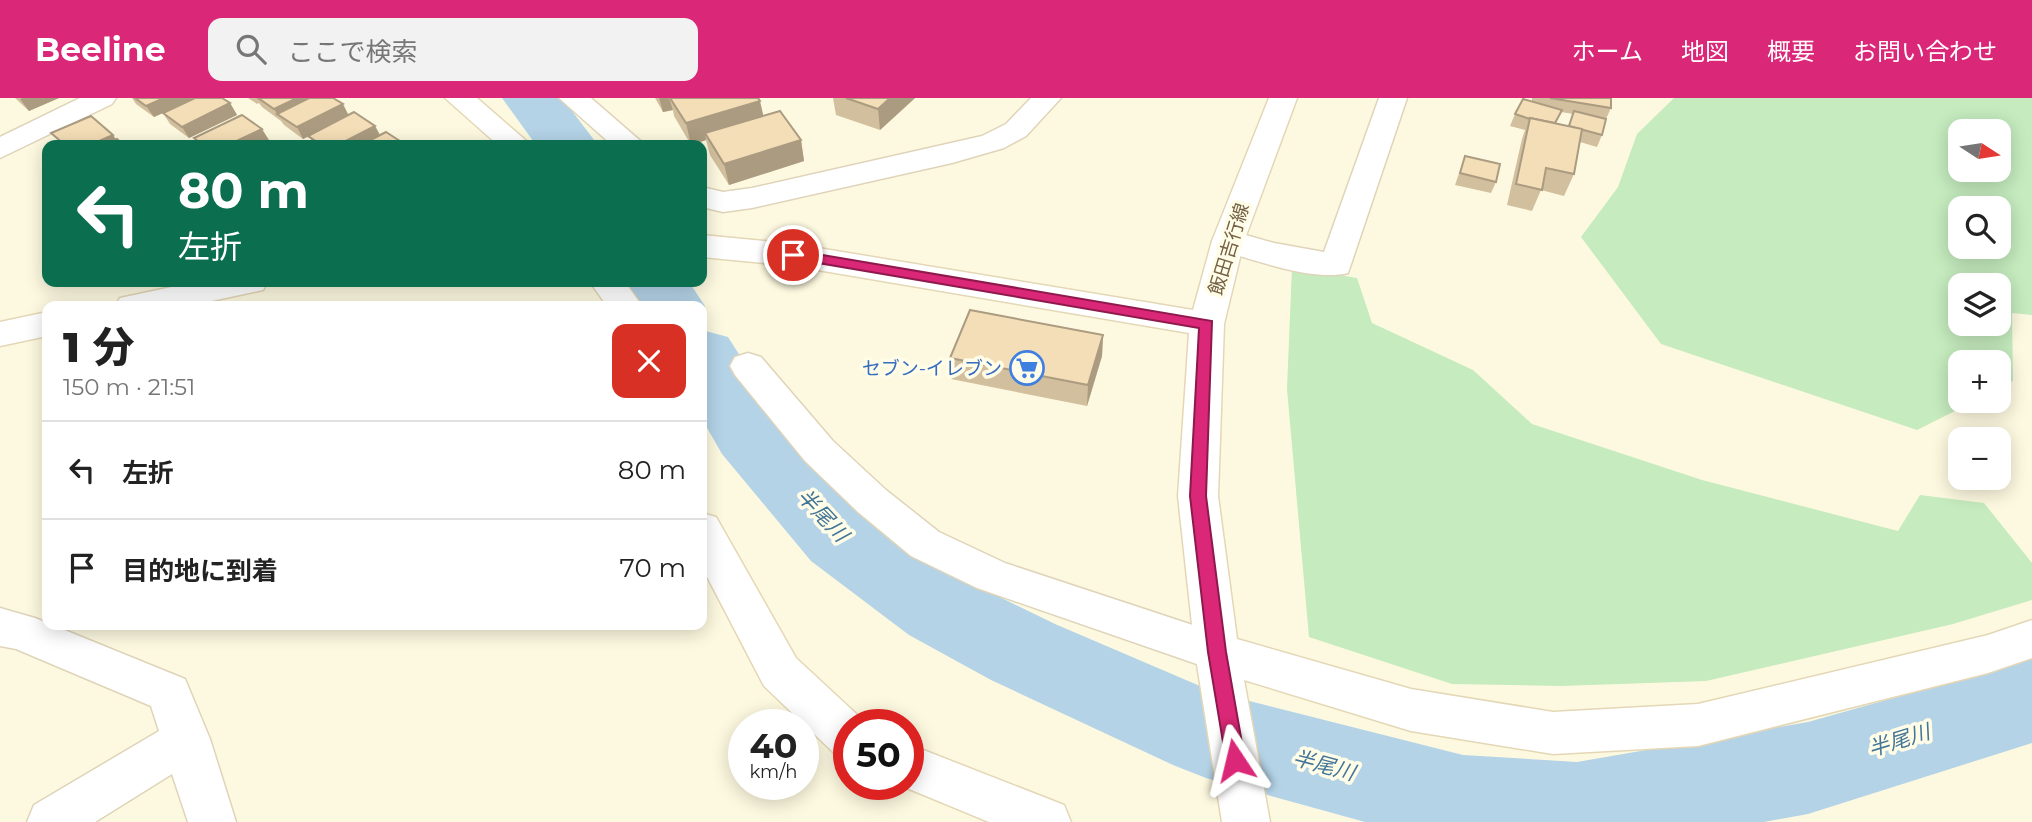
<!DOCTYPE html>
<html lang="ja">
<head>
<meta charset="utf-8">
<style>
  body { margin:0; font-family:Montserrat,"Noto Sans JP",sans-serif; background:#f2f2f2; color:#222; height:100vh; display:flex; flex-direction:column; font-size:26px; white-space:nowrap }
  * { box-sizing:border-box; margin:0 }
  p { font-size:23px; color:#767676 }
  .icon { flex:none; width:38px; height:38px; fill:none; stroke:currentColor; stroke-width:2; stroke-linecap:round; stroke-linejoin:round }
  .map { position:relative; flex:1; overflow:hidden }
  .details { position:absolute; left:42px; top:203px; width:665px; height:329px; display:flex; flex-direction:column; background:#fff; border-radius:14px; box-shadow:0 4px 18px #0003 }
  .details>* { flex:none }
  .hud { position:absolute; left:42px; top:42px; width:665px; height:147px; border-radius:14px; box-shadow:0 4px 18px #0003; background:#0b6e4f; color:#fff; overflow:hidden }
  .needle { width:46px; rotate:102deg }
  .tools { position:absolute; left:1948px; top:21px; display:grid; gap:14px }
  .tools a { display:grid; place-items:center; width:63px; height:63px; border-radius:14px; background:#fff; box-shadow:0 4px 18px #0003; font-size:35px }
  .speed { position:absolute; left:728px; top:611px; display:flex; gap:14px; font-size:35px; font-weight:700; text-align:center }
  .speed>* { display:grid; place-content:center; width:91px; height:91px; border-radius:50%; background:#fff; box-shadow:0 4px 18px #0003; line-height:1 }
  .speed small { font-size:18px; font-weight:400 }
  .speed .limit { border:10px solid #d22; background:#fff; color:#111 }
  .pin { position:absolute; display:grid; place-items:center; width:60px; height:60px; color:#fff; margin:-30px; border:4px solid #fff; border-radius:50%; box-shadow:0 2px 7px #0007 }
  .me { position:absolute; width:77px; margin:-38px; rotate:350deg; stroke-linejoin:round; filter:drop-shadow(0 0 5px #0008) }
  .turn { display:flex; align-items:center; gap:24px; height:147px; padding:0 21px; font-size:32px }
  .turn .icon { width:91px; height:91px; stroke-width:2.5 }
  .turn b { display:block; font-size:49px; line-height:60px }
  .round { display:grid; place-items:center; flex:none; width:74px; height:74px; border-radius:14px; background:#f2f2f2 }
  .headline { display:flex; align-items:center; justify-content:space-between; height:119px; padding:0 21px }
  h1 { font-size:42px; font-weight:800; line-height:52px }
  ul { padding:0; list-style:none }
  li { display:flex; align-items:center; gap:21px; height:98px; padding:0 21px; border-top:2px solid #e0e0e0 }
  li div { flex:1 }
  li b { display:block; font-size:26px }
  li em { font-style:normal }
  header { display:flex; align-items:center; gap:42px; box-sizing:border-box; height:98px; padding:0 35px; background:#db2777; color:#fff }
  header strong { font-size:33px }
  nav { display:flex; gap:38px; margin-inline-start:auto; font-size:24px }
  .search { width:490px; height:63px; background:#f2f2f2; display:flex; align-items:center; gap:18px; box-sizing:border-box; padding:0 24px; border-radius:14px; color:#767676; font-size:26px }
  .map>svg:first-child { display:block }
</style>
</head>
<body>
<header>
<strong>Beeline</strong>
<div class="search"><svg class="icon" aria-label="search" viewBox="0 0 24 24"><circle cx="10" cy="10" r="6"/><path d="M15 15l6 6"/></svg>ここで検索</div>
<nav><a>ホーム</a><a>地図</a><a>概要</a><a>お問い合わせ</a></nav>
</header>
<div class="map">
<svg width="2032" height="724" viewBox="0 0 2032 724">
  <rect width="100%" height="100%" fill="#fdf9e0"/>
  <!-- green -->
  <g fill="#c5ebbe" fill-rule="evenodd">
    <path d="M1674 0H2032V217L2012 215 2013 283 1999 290 1998 264H1960V303H1975L1917 332 1661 246 1581 139 1618 89 1637 36ZM1960 33H1998V72H1960ZM1960 110H1998V149H1960ZM1960 187H1998V226H1960Z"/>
    <polygon points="1292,169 1357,180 1372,225 1473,272 1532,326 1702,382 1898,433 1920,397 1984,405 2032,465 2032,502 1953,526 1706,583 1561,588 1452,586 1309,539 1287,291"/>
  </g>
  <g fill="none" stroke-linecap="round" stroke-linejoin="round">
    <!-- river -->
    <g fill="#b4d3e7" fill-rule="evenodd">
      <polygon points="502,0 562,0 598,47 536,47"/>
      <polygon points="619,184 689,184 705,208 702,214 702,208 634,208"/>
      <polygon points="702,232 728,239 776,314 869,415 971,485 1055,526 1214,594 1463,657 1577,664 1808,624 2032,561 2032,645 1808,716 1764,724 1365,724 1206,680 1173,667 991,582 909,537 811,463 722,356 702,321"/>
    </g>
    <!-- street casing -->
    <g stroke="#dfd4b9" stroke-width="3">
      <g id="street">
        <polygon points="80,0 116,0 112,6 0,60 0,39"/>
        <polygon points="559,0 591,0 645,47 612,47"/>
        <polygon points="1031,0 1061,0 1026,38 1004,50 952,65 752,110 723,114 702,109 702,89 723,94 752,90 982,38 1006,26"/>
        <path d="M1379 0H1407L1348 175C1314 184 1251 161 1217 151L1212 143 1217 135 1228 132 1274 145 1324 154Z"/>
        <polygon points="748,255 761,259 833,343 886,392 939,434 1005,465 1232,540 1239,554 1232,568 1217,573 977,490 911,458 858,414 805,363 735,277 730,268 735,259"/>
        <polygon points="0,510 35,520 185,581 210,641 236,724 188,724 172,676 95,724 27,724 34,707 159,633 151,608 16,551 0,548"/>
      </g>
    </g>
    <!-- secondary casing -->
    <g stroke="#e4d7b6" stroke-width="3">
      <g id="secondary">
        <polygon points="445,0 477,0 531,47 498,47"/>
        <polygon points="1269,0 1297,0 1244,143 1224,226 1218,398 1237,541 1411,591 1553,614 1698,606 1988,537 2032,522 2032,560 1988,575 1698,648 1553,656 1411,633 1244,582 1270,724 1222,724 1195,554 1178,398 1189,235 794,168 702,159 702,137 794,146 1193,212 1212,143"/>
        <polygon points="195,184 268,184 263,192 188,208 115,208 120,200"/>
        <polygon points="590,184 625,184 642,208 607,208"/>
        <polygon points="47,214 47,238 0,248 0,224"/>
        <polygon points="702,415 716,419 796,560 865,624 866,626 849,626 849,660 833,654 764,588 702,469"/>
        <polygon points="908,646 1064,707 1071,724 989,724 897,686 908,686"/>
      </g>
    </g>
    <!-- street -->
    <use href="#street" fill="#fff" fill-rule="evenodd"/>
    <!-- secondary -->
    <use href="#secondary" fill="#fff" fill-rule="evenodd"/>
  </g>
  <!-- wall -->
  <g fill="#d2bf9d" fill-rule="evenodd">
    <polygon points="15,0 59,0 29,13"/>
    <polygon points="132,0 222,0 230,5 237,17 189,40 170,26 163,15 154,19 136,6"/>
    <polygon points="248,0 333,0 348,17 375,28 380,37 406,47 314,47 309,38 303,41 284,27 281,23 262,9 259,5 257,6"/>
    <polygon points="655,0 758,0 763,18 801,42 804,63 729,87 710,57 706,42 691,47 674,18 673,12 663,14"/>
    <polygon points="833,0 915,0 880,32 836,17"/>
    <path d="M1532 0H1611V10L1606 21 1602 37 1597 49 1580 44 1574 76 1564 98 1541 92 1532 113 1507 107 1522 41 1525 32 1510 28 1515 16 1532 3ZM1561 14 1573 16 1568 28 1556 25Z"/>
    <polygon points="1465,58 1496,84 1491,95 1455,87"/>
    <polygon points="1103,237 1102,258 1087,308 951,281 950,260"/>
  </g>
  <!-- shaded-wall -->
  <g fill="#ab9b80">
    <polygon points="23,0 59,0 29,13 20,1"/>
    <polygon points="164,0 196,0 154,19 146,8"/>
    <polygon points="297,0 326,0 277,16 274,11"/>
    <polygon points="659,0 669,0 673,12 663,14"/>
    <polygon points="890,0 915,0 880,32 878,11"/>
    <polygon points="760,3 765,25 705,35 706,42 691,47 686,25"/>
    <polygon points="230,5 237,17 189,40 182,29"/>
    <polygon points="343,6 349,18 303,41 297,29"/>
    <polygon points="375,28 381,39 366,47 338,47"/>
    <polygon points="262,31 269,42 258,47 228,47"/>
    <polygon points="113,37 120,47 90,47"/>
    <polygon points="801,42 804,63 729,87 724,66"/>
    <polygon points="1103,237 1102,258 1087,308 1088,287"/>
  </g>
  <!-- building -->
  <g fill="#f4deb7" stroke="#ab9b80" stroke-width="2">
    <polygon points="135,0 164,0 146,8"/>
    <polygon points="195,0 222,0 230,5 182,29 163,15"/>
    <polygon points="258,0 297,0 274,11"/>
    <polygon points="309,0 333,0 343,6 297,29 277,16"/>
    <polygon points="670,0 758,0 760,3 686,25"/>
    <polygon points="846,0 890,0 878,11"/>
    <polygon points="1550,0 1611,0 1611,10"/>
    <polygon points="1523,1 1562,12 1555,25 1530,20 1530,21 1515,16"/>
    <polygon points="780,13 801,42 724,66 705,35"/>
    <polygon points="1574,13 1606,21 1602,37 1569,28"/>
    <polygon points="354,14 375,28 338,47 322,47 308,38"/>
    <polygon points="242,17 262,31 228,47 203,47 194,40"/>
    <polygon points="91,18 113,37 90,47 65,47 51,35"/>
    <polygon points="1530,20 1582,31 1574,76 1546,70 1542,92 1516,86"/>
    <polygon points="386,34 406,47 361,47"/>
    <polygon points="117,41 124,47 103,47"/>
    <polygon points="272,43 279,47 264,47"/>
    <polygon points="1465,58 1500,66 1496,84 1460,75"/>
    <polygon points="970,212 1103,237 1088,287 950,260"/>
  </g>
  <!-- route -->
  <polygon fill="#db2777" stroke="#8e194d" stroke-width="2" points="793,152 1212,223 1206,398 1226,554 1245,662 1242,668 1235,671 1228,668 1226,662 1208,554 1190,398 1199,230 789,160 787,157"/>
  <!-- icons -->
  <defs>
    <g id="supermarket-ring" transform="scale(1.75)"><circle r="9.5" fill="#fffce7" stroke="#3f7fe0" stroke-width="1.5"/><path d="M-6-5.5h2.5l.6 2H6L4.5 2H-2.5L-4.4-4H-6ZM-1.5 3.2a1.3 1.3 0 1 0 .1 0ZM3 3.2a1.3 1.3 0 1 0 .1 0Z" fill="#3f7fe0"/></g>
  </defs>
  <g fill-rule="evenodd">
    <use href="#supermarket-ring" x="1027" y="270"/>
  </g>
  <g text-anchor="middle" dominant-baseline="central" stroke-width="7" stroke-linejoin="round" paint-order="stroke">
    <!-- street labels -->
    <g font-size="19" fill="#756246" stroke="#fffce7">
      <text transform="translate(1229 151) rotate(-73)">飯田吉行線</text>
    </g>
    <!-- shop labels -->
    <g font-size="19" fill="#366cbe" stroke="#fffce7" text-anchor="end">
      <text x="1002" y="270">セブン-イレブン</text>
    </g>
    <!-- water labels -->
    <g font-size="21" font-style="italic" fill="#447698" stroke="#fffce7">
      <text transform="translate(823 417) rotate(47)">半尾川</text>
      <text transform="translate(1899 642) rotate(-17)">半尾川</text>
      <text transform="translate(1324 667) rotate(15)">半尾川</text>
    </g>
  </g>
</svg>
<div class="tools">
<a><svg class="needle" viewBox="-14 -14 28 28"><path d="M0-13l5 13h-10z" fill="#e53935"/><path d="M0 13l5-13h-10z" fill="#767676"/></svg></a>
<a><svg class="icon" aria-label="search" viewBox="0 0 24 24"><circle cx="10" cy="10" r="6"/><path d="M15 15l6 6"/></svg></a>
<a><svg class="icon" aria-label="layers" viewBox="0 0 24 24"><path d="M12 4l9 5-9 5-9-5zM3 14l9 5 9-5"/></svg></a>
<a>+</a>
<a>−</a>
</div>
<div class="speed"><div>40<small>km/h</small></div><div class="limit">50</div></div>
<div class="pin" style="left:793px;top:157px;background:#d93025"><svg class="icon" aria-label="arrive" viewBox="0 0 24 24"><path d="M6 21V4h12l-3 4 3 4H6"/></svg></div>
<svg class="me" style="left:1235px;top:662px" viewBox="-20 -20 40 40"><path d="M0-17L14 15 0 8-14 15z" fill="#db2777" stroke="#fff" stroke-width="4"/></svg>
<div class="hud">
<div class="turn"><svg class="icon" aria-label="left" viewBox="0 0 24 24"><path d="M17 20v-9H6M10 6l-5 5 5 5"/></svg><div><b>80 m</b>左折</div></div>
</div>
<section class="details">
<div class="headline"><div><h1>1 分</h1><p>150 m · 21:51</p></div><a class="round" style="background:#d93025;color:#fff"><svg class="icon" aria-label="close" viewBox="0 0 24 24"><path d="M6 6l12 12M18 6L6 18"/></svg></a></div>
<ul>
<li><svg class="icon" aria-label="left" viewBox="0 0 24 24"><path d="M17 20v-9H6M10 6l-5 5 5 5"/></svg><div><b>左折</b></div><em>80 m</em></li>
<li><svg class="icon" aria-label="arrive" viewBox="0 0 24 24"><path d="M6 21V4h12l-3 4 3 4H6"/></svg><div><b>目的地に到着</b></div><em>70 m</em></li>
</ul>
</section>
</div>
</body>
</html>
